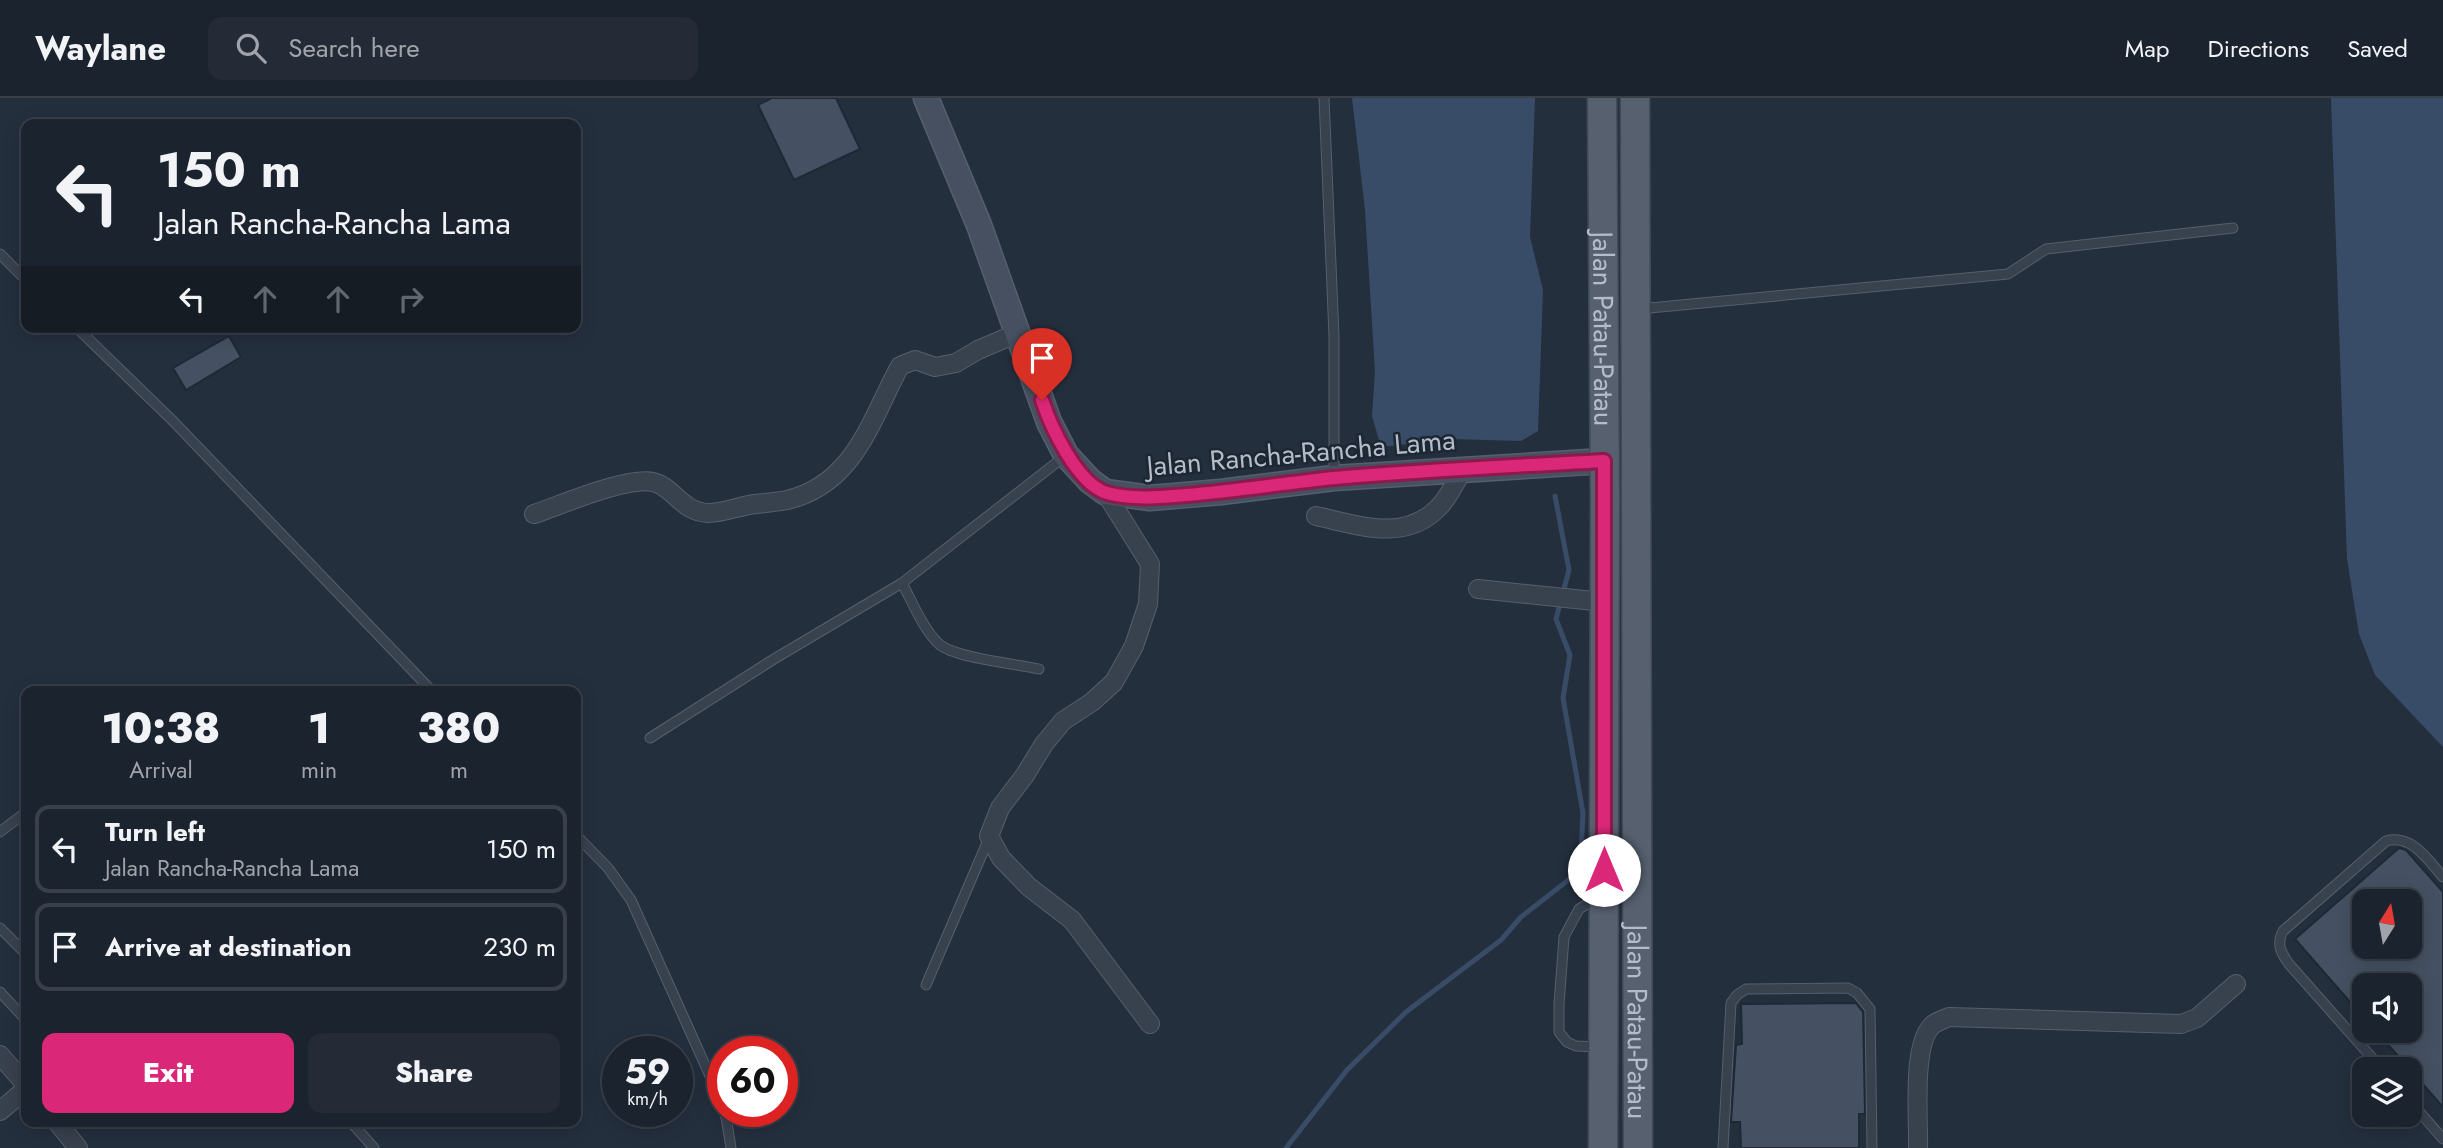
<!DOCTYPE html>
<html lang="en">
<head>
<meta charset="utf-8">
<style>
  body { margin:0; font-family:Jost,sans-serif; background:#242b36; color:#f1f3f6; height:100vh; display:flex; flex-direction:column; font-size:26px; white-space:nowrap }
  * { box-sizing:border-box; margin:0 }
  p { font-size:23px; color:#a0a4aa }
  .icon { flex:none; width:38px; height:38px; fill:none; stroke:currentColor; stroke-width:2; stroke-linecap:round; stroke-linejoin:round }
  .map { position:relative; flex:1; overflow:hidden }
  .side { position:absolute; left:21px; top:588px; width:560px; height:441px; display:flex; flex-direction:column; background:#1b232e; border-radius:14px; box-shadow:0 4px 18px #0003,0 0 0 2px #39404a }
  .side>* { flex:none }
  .top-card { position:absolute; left:21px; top:21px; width:560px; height:214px; border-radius:14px; box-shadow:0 4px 18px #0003,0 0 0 2px #39404a; background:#1b232e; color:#f1f3f6; overflow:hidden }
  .needle { width:46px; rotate:11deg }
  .buttons { position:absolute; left:2352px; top:791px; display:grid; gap:14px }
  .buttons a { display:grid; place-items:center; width:70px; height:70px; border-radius:14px; background:#1b232e; box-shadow:0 4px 18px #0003,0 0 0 2px #39404a; font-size:35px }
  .speed { position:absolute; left:602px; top:938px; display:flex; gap:14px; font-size:35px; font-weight:700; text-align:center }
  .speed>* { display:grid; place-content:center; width:91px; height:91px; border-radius:50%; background:#1b232e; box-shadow:0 4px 18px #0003,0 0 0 2px #39404a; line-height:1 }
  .speed small { font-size:18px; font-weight:400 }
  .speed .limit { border:10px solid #d22; background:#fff; color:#111 }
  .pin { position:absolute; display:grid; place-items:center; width:60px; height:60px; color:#fff; margin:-72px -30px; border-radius:50% 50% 50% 0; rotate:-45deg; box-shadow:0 0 7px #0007 }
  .pin .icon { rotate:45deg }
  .me { position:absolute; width:77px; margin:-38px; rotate:0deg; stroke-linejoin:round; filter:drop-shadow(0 0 5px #0008) }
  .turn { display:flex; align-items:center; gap:24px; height:147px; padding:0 21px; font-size:32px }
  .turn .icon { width:91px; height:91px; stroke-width:2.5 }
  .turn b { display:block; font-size:49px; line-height:60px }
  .lanes { display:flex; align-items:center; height:66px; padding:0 21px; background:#0003; justify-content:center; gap:35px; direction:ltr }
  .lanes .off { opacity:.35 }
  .eta { display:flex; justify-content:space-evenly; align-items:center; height:119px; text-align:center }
  .eta b { font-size:42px; font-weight:800; line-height:49px }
  .cta { display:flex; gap:14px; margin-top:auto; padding:14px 21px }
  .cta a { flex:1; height:80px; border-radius:14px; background:#db2777; color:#fff; font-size:28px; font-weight:800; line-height:80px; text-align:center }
  .cta a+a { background:#242b36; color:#f1f3f6 }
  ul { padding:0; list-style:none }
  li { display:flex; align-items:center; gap:21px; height:88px; margin:0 14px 10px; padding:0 7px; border:4px solid #39404a; border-radius:14px }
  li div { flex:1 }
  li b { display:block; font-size:26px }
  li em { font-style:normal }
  header { display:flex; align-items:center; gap:42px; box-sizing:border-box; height:98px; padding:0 35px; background:#1b232e; border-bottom:2px solid #39404a }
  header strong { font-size:33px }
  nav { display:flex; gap:38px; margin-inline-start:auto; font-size:24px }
  .search { width:490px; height:63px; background:#242b36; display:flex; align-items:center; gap:18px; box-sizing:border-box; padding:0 24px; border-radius:14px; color:#a0a4aa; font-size:26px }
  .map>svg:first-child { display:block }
</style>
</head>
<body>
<header>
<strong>Waylane</strong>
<div class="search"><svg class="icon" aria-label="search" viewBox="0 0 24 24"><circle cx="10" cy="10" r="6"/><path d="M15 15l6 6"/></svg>Search here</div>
<nav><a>Map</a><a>Directions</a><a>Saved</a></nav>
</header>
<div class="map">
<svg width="2443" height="1050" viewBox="0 0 2443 1050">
  <rect width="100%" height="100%" fill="#242f3e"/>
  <!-- water -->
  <g fill="#394c67">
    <polygon points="1352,0 1535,0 1530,139 1543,192 1538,333 1521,343 1451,341 1381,349 1372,318 1375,273 1365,112"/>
    <polygon points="2331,0 2443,0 2443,649 2375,577 2359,536 2347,461"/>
  </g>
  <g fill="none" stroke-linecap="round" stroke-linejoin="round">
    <!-- stream -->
    <polyline stroke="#394c67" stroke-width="5" points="1286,1050 1347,972 1406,914 1501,842 1521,819 1580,773 1583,715 1563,600 1570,557 1556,521 1569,472 1555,398"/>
  </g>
  <!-- building -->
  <g fill="#455162" stroke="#1f2835" stroke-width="2" fill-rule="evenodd">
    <polygon points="772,0 836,0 860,51 794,82 758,7"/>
    <polygon points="229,238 241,259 186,292 173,270"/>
    <path d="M2399 750 2406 752 2443 794V1009L2376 933H2410V887H2364V920L2295 841ZM2364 803H2410V849H2364Z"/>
    <polygon points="1856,905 1863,914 1865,1016 1859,1016 1859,1050 1741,1050 1740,1024 1731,1024 1736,947 1742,946 1741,906"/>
  </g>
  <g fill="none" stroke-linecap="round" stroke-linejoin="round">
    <!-- lane casing -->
    <g stroke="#565f6c" stroke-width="11">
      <g id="lane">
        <polyline points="1324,0 1334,238 1334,380"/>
        <polyline points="0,156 26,182"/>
        <polyline points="1639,211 2008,176 2046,151 2233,130"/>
        <polyline points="76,229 173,323 432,593"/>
        <path d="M902 485C913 505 923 531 939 546 955 560 1016 566 1039 571"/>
        <polyline points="650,640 774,561 902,485 1065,358"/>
        <polyline points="0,734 26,714"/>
        <polyline points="576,737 608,770 631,802 723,1007"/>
        <polyline points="0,830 26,856"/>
        <polyline points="926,887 989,740"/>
        <polyline points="0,894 26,922"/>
        <polyline points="1599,949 1576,948 1567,944 1559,934 1559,906 1564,839 1579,811 1599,799"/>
        <path d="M2382 971 2289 866C2281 855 2276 846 2283 833L2386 743C2412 736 2428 762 2443 779"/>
        <polyline points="2410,1003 2443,1041"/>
        <polyline points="725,1013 731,1050"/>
        <polyline points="351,1024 374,1050"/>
        <polyline points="1723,1050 1731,905 1737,897 1746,891 1848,890 1857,895 1870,911 1872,1050"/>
      </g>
    </g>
    <!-- street casing -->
    <g stroke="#565f6c" stroke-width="20">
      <g id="street">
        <polyline points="1105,394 1150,466 1148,506 1134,548 1114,584 1092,604 1063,623 1044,646 1025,677 1000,710 989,738 1001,760 1029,789 1072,822 1150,926"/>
        <path d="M534 416C561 407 628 378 653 384 673 388 681 414 708 415 723 415 740 408 755 406 766 405 777 404 787 402 855 386 871 321 900 268L915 262 935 269 956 265 978 252 1018 235"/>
        <path d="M1316 418C1358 427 1405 445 1439 409 1449 399 1455 384 1463 372"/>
        <polyline points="1478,491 1604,504"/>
        <polyline points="0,957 26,987"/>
        <polyline points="0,1013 26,991"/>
        <polyline points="57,1024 78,1050"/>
        <path d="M1918 1050C1919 1023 1911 942 1934 926 1938 923 1944 921 1949 919L2181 926 2197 920 2236 886"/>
      </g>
    </g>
    <!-- secondary casing -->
    <g stroke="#565f6c" stroke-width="27">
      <polyline id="secondary" points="926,0 979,127 1049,324 1066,357 1090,383 1105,394 1150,400 1221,394 1334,380 1604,363"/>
    </g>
    <!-- primary casing -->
    <g stroke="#414a57" stroke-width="31">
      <g id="primary">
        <path id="s1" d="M1602 0 1605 401 1603 1050"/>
        <path id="s2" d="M1635 0 1638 1050"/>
      </g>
    </g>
    <!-- lane -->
    <use href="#lane" stroke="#38414e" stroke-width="9"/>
    <!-- street -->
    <use href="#street" stroke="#38414e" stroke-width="18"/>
    <!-- secondary -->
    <use href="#secondary" stroke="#465061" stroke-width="24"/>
    <!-- primary -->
    <use href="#primary" stroke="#56606e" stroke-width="28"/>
  </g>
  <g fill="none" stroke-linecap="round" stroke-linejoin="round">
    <!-- route casing -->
    <g stroke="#8e194d" stroke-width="18">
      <path id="route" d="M1042 302C1051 329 1077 386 1107 395 1132 402 1161 399 1186 397 1236 393 1285 385 1334 380 1424 372 1514 368 1604 363V772"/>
    </g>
    <!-- route -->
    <use href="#route" stroke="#db2777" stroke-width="12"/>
  </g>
  <g text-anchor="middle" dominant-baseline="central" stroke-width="5" stroke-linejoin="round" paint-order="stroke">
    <!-- street labels -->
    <g font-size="28" fill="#b4bcc9" stroke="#1d2633">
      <text stroke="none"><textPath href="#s1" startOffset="231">Jalan Patau-Patau</textPath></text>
      <text transform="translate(1301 355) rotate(-5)">Jalan Rancha-Rancha Lama</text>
      <text stroke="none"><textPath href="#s2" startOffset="924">Jalan Patau-Patau</textPath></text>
    </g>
  </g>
</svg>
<div class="buttons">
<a><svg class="needle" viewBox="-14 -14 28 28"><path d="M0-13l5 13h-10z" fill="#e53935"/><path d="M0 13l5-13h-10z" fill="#a0a4aa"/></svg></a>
<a><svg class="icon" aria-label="sound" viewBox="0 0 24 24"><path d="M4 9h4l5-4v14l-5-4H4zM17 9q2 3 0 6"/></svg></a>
<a><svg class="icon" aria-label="layers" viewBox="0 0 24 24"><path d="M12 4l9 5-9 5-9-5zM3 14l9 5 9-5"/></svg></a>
</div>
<div class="speed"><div>59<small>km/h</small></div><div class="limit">60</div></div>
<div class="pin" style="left:1042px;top:302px;background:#d93025"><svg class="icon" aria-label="arrive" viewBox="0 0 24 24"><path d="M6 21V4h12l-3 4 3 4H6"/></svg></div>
<svg class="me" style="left:1604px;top:772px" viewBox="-20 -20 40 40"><circle r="19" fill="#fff"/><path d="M0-13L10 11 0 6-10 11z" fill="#db2777"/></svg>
<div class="top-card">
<div class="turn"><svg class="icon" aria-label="left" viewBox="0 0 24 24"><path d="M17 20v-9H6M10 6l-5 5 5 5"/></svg><div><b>150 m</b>Jalan Rancha-Rancha Lama</div></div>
<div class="lanes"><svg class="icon" aria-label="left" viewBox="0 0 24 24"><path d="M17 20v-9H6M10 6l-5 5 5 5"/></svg><svg class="icon off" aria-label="ahead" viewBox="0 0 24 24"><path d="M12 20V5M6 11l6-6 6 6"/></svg><svg class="icon off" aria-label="ahead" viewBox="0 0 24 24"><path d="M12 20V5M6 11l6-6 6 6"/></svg><svg class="icon off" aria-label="right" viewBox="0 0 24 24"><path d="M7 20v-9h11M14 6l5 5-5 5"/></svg></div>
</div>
<section class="side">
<div class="eta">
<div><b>10:38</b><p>Arrival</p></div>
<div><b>1</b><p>min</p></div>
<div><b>380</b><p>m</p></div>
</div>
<ul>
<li><svg class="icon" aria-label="left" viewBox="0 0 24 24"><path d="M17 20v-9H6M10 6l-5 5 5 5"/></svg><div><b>Turn left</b><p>Jalan Rancha-Rancha Lama</p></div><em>150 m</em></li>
<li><svg class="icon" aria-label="arrive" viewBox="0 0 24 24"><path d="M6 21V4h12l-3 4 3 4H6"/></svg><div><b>Arrive at destination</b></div><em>230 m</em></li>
</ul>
<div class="cta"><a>Exit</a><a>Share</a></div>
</section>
</div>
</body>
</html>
